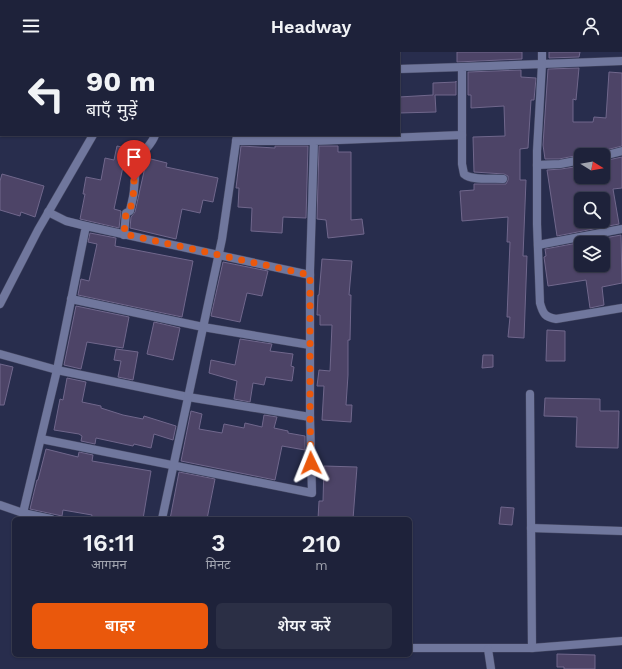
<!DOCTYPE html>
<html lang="hi">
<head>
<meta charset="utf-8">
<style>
  body { margin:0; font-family:"Work Sans","Noto Sans Devanagari",sans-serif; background:#2b2f45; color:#f1f3f6; height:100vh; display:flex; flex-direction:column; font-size:15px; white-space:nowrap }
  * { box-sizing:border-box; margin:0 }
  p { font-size:13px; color:#a1a4af }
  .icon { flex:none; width:22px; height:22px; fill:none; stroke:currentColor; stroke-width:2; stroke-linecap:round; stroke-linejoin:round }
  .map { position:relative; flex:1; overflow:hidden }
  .sheet { position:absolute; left:12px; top:465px; width:400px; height:140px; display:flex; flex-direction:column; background:#1e223a; border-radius:6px; box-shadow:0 1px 3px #0004,0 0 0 1px #3c3f54 }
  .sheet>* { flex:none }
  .hud { position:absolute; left:0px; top:0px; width:400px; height:84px; box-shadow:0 1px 3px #0004,0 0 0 1px #3c3f54; background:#1e223a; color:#f1f3f6; overflow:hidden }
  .needle { width:26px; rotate:101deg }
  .controls { position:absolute; left:574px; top:96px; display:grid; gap:8px }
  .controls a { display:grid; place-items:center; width:36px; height:36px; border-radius:6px; background:#1e223a; box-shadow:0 1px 3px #0004,0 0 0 1px #3c3f54; font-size:20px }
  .pin { position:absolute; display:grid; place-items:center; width:34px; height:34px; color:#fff; margin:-41px -17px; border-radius:50% 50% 50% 0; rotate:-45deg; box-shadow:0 0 4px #0007 }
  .pin .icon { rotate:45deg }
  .me { position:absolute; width:44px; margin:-22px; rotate:358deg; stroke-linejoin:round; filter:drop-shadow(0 0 3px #0008) }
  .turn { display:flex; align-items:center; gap:14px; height:84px; padding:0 20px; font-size:18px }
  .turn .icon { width:52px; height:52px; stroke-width:2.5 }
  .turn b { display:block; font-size:28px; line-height:34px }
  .eta { display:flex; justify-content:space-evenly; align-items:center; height:68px; text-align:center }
  .eta b { font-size:24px; font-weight:600; line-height:28px }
  .primary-button { display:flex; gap:8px; margin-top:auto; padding:8px 20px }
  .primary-button a { flex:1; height:46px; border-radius:6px; background:#ea580c; color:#fff; font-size:16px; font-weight:600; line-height:46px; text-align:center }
  .primary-button a+a { background:#2b2f45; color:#f1f3f6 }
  header { display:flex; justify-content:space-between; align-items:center; height:52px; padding:0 20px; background:#1e223a; font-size:18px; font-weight:600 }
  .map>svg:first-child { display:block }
</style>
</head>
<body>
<header><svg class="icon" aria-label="menu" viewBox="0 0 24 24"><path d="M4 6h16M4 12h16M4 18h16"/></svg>Headway<svg class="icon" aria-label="person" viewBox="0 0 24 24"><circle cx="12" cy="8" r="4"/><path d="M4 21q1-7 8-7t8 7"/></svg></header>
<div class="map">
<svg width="622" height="617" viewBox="0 0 622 617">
  <rect width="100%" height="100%" fill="#282d4d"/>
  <!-- building -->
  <g fill="#4d4467" stroke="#70678c" fill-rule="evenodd">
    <polygon points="457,0 522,0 522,7 457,10"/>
    <polygon points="549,0 580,0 579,5 549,6"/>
    <polygon points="579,16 576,48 573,47 573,70 593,70 594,65 606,66 609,20 622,21 622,94 602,99 598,103 580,103 559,107 545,107 543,93 548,17"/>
    <polygon points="521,18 521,25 536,26 534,48 531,48 528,96 520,97 520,128 526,128 523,204 527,204 524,286 508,285 510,265 507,265 510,190 507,190 508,165 462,169 460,139 474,138 474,132 506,132 508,128 508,124 504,122 474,120 473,85 505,84 504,54 471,56 471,43 468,43 468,20"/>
    <polygon points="456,29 456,43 435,43 436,60 399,61 399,45 433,43 433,31 456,30"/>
    <polygon points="117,94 127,96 114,157 121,159 119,176 80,167 85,142 83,142 86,125 101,128 105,106 114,108"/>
    <polygon points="241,94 275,96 275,94 308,94 306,166 283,165 282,181 251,179 252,156 238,155 239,136 236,136"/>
    <polygon points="319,94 338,94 338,100 351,100 351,168 362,167 364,182 328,186 326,168 317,167"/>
    <path d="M622 105V136L613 137 619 172 557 184 547 118 561 117 581 114V125H609L608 108ZM581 147H603V169H581Z"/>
    <polygon points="147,106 167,111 166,115 218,126 213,150 203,148 200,161 182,157 176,187 130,176 131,165 135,160"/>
    <polygon points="2,122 44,134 35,165 21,160 20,164 0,158 0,129"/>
    <polygon points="90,181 116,186 115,194 193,209 182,265 78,243 81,227 89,229 97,192 88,190"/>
    <path d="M621 183 622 231 602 235 604 253 590 256 586 228 548 234 544 205 546 204 545 197ZM581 191H603V213H581Z"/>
    <polygon points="322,207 352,209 349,243 351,243 350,288 348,288 348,323 346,353 352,353 351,370 322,368 324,334 317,334 319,318 330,319 332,273 320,273 320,263 317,263 318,243 319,243"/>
    <polygon points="223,210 268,219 262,244 247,241 240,270 211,264"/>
    <polygon points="76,254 129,265 123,296 87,290 81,317 64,313"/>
    <polygon points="154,270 180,276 173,308 147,302"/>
    <polygon points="547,278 565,279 565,309 546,309"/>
    <polygon points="240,287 272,292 270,299 293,302 291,314 294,315 292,329 266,325 264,333 253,331 250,350 234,347 237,329 209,321 211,308 235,313"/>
    <polygon points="116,297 138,300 133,328 118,325 121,309 114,308"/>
    <polygon points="483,303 493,303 493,315 482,316"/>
    <polygon points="0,312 13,315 4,353 0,353"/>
    <polygon points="67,326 86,330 82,350 101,354 101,356 123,363 143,367 144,364 176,374 173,388 154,382 151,396 134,392 133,394 96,386 95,392 81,389 82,384 79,382 54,378 60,347 63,348"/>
    <polygon points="545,346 600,347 600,359 619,359 618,396 576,395 577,365 544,364"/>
    <polygon points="191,359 202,362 199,377 222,381 224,372 244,376 245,371 262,375 264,363 277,365 274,376 288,379 288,381 305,384 305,398 282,394 275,428 181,409"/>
    <polygon points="46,397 78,405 79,400 93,403 92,409 151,419 143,467 91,467 92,463 63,458 62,464 30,457 37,428 38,428"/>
    <polygon points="324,414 357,415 353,467 318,467 319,449 323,449"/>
    <polygon points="179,420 215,427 207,467 170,467"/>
    <polygon points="501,455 514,456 512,473 499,472"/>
    <polygon points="557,602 595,603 595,617 564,617 564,615 557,615"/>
  </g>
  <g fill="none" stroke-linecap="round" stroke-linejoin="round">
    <!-- street casing -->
    <g stroke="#464964" stroke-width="9">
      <g id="street">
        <polyline points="542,0 542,12 622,9"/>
        <polyline points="140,1 140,0"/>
        <polyline points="249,1 249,0"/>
        <polyline points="356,1 356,0"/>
        <polyline points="399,17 462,15"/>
        <polyline points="236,89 314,89"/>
        <polyline points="603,104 622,99"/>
        <polyline points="537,113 560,112 581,108"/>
        <path d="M503 127C492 126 472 129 464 122L462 112V15L542 12 537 99V172L540 251C543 262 545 265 556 267L622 256"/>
        <polyline points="86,174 310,223"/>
        <path d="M124 183 126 161 130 159C131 152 134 144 134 137 135 127 135 119 138 109 142 99 152 93 155 83"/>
        <polyline points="538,193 622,177"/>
        <polyline points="71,247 203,275 310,293"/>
        <polyline points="0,252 38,178 93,83"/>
        <polyline points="0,302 57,318 188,345 310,365 310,218 314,89 462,83"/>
        <polyline points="530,342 532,596"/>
        <polyline points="41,387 312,441 310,365"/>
        <polyline points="0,453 23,461 51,467"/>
        <polyline points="23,461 57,318 86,174 66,169 48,160"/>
        <polyline points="162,467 222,187 237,83"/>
        <polyline points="531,476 622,479"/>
        <polyline points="410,596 532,596 622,589"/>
        <polyline points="488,597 491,617"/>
      </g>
    </g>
    <!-- street -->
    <use href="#street" stroke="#70779d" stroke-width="8"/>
  </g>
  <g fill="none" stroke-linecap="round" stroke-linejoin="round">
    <!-- route -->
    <polyline stroke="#ea580c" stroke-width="7" stroke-dasharray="0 12.6" points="134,129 134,138 130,159 126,161 124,182 310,223 310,365 311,411"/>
  </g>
</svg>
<div class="controls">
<a><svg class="needle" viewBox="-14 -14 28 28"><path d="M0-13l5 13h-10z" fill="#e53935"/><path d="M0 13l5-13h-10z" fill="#a1a4af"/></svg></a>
<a><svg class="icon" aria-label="search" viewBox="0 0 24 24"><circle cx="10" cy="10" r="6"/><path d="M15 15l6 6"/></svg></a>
<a><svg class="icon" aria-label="layers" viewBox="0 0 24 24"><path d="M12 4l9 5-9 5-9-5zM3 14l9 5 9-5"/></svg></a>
</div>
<div class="pin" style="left:134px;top:129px;background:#d93025"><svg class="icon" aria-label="arrive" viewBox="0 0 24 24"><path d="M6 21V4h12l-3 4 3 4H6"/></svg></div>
<svg class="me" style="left:311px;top:411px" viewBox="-20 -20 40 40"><path d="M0-17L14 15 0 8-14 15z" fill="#ea580c" stroke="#fff" stroke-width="4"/></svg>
<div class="hud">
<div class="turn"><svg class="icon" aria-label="left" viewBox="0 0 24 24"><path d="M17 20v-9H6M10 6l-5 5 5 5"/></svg><div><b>90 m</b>बाएँ मुड़ें</div></div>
</div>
<section class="sheet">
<div class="eta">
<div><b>16:11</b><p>आगमन</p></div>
<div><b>3</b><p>मिनट</p></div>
<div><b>210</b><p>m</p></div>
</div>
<div class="primary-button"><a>बाहर</a><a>शेयर करें</a></div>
</section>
</div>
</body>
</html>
